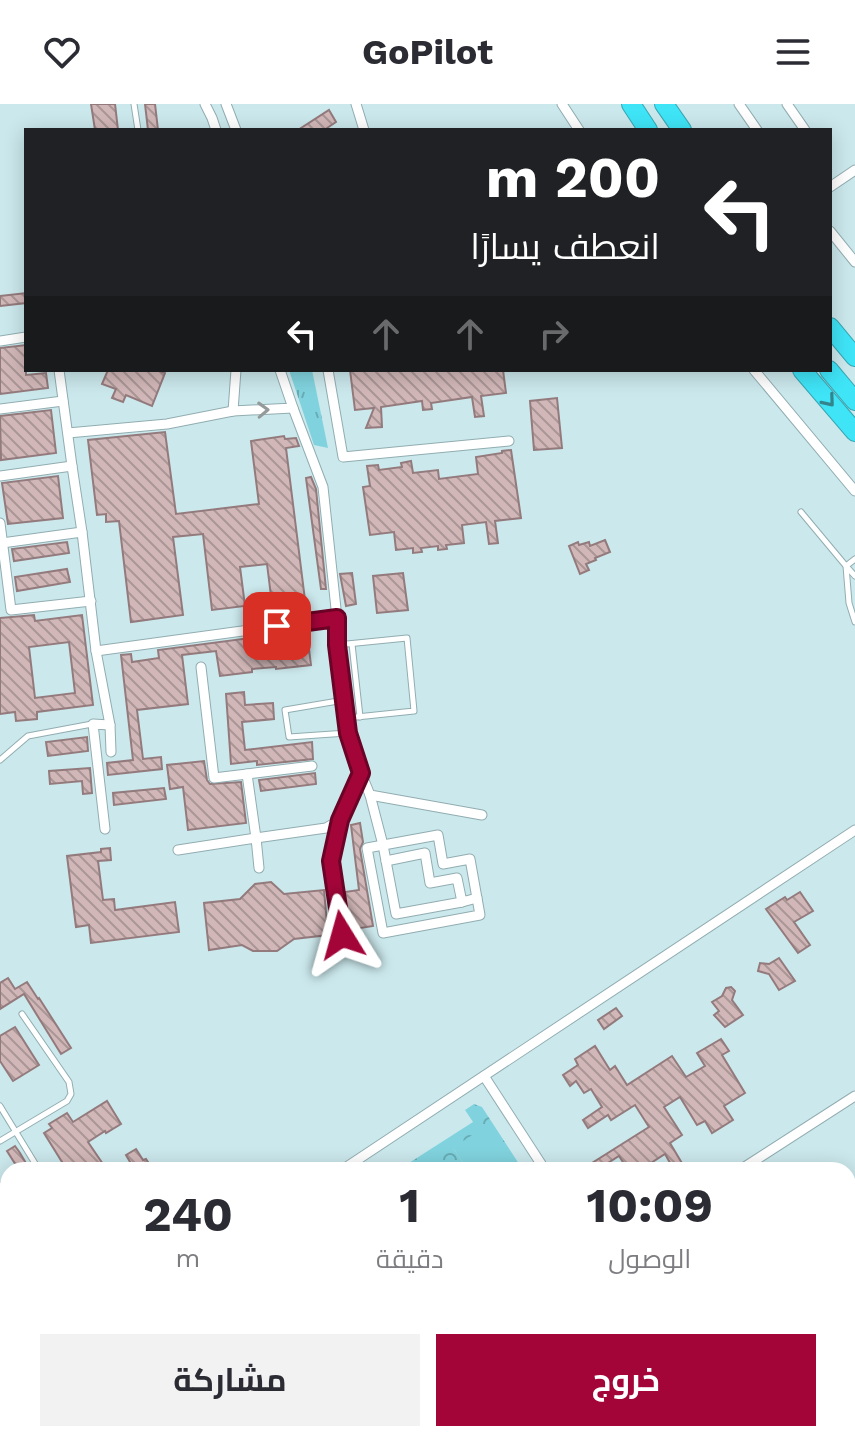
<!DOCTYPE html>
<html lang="ar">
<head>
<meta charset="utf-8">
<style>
  body { margin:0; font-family:"Work Sans",Cairo,sans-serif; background:#f2f2f3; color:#2b2b33; direction:rtl; height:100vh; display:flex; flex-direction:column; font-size:30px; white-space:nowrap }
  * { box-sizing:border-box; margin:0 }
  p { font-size:26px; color:#7c7c81 }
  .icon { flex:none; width:44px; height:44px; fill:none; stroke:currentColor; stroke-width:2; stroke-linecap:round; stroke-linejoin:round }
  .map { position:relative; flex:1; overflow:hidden; direction:ltr }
  .details { position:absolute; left:0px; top:1058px; width:856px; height:280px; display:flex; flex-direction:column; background:#fff; border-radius:24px 24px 0 0; box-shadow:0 4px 20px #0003; direction:rtl }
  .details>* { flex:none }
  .guide { position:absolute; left:24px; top:24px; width:808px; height:244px; border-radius:0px; box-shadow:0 4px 20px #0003; direction:rtl; background:#202124; color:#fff; overflow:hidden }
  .pin { position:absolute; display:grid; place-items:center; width:68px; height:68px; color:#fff; margin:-34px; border-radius:16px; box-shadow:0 4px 12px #0006 }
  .me { position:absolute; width:88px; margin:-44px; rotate:352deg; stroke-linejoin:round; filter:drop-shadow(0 0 6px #0008) }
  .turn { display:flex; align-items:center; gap:28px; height:168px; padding:0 40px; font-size:36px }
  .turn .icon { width:104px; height:104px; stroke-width:2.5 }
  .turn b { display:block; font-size:56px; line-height:68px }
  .lanes { display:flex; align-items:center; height:76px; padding:0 40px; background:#0003; justify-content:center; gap:40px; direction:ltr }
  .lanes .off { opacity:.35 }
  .eta { display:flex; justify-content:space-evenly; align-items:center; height:136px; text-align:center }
  .eta b { font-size:48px; font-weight:700; line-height:56px }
  .button { display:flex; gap:16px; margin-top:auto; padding:16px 40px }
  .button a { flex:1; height:92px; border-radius:0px; background:#a30539; color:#fff; font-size:32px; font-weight:700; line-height:92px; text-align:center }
  .button a+a { background:#f2f2f3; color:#2b2b33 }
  header { display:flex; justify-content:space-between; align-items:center; height:104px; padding:0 40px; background:#fff; font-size:36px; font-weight:700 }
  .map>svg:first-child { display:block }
</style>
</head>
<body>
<header><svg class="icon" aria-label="menu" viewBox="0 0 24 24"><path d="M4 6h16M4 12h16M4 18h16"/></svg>GoPilot<svg class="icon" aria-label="heart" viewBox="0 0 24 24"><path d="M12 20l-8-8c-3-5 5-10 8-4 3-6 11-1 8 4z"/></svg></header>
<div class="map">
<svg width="855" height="1338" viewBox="0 0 855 1338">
  <defs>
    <pattern id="grass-tufts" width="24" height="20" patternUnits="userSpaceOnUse" patternTransform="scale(2)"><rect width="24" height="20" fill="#80d3de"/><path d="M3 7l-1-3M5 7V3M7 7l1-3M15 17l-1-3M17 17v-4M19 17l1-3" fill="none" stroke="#69acb5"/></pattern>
    <pattern id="park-crowns" width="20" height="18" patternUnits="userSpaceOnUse" patternTransform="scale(2)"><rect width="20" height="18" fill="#80d3de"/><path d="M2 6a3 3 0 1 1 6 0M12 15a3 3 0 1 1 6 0" fill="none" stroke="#69acb5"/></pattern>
    <pattern id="building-back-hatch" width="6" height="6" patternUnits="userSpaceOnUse" patternTransform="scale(2)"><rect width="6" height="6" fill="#d2b7b8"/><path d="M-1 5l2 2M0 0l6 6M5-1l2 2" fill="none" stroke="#aa9696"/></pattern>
  </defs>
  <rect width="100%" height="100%" fill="#cbe8ec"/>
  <!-- grass -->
  <polygon fill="url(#grass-tufts)" points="289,266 312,266 328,344 314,341"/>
  <!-- park -->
  <polygon fill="url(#park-crowns)" points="474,1000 482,1003 523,1066 483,1066 500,1054 453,1044 468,1066 423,1066 420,1062 413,1066 398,1066 473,1018 465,1006"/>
  <!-- garden -->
  <polygon fill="#80d3de" points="481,1025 501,1054 483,1066 468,1066 453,1044"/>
  <!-- building -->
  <g fill="url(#building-back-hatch)" stroke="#937a7c" stroke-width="2" fill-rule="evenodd">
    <polygon points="91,0 115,0 118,26 95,26"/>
    <polygon points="145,0 155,0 158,26 148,26"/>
    <polygon points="329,6 336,18 324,26 298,26"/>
    <polygon points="26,189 26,199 0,202 0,192"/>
    <polygon points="26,241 26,271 46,269 48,284 0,290 0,244"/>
    <polygon points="108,266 157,266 165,269 152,302 126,291 123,298 112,294 116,285 102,280"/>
    <polygon points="350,266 503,266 506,289 481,292 484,312 475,313 472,293 431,299 432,305 423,306 422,297 381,303 382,323 366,324 374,304 355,306"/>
    <polygon points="557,294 562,344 534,346 530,297"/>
    <polygon points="51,306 56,349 1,356 0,312"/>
    <polygon points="165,328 176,410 259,400 251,337 284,332 285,335 296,334 299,342 286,344 305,496 294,498 296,508 279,510 277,500 272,500 267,460 240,463 245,502 212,506 203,430 173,433 183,511 131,518 119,417 106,418 106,410 97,411 88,336"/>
    <polygon points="511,346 521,414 495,417 498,439 489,440 486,418 462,421 464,439 446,441 447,445 438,446 438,442 421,444 422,448 413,449 413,444 396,446 394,428 370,431 363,383 370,382 367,362 378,361 379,366 402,363 401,359 411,357 413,369 438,366 439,375 478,370 476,353 502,349 502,347"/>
    <polygon points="58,372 63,414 8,420 2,379"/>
    <polygon points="311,373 316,385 326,485 321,485 306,374"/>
    <polygon points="605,436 610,448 595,454 596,456 586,460 589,466 580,470 569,442 578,438 579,441 589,438 590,442"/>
    <polygon points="67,438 69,449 14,457 12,445"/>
    <polygon points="67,465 70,478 17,487 15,473"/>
    <polygon points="352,469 356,500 346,502 340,470"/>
    <polygon points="403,469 408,506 377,509 373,472"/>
    <path d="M34 511 35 517 82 511 93 601 37 608V615L16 617 15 608 0 610V514ZM69 538 75 589 35 594 29 543Z"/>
    <polygon points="303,527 304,537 308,537 311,561 276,565 276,563 252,565 252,568 220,572 216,547 182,551 188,600 137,606 143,655 161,653 162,665 108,671 107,659 133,656 121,551 131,550 132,558 159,554 158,546"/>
    <polygon points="244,588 245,601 273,599 274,615 242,618 245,646 312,638 313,655 257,661 257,657 231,660 226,590"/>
    <polygon points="87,633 88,647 48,652 46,638"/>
    <polygon points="204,657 207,676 210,680 241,678 246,719 188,726 183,683 170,685 167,661"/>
    <polygon points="90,664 92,689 83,690 82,677 50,680 49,667"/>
    <polygon points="315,669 316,680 261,687 259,676"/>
    <polygon points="164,684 166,695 114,701 113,689"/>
    <polygon points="360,719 363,738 360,745 373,822 360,824 360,827 349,828 345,788 359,786 351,721"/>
    <polygon points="110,744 111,756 98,757 103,796 114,795 115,806 175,798 179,828 91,839 89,821 76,823 67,752 101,748 101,745"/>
    <polygon points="271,778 284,790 324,786 328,831 294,835 277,847 253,847 242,841 209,846 204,799 240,795 255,780"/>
    <polygon points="800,788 813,807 794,818 810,841 798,849 766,805 785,793 787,796"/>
    <polygon points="779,854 795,877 779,886 769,870 758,867 760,859 769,860"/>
    <polygon points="8,874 15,885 27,878 38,895 39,894 71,944 61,950 24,890 0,905 0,879"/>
    <polygon points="731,883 735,887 732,896 743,911 725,923 714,911 719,907 712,898 722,892 726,884"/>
    <polygon points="616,904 622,912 604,925 598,916"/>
    <polygon points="15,923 39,961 13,977 0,957 0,932"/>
    <polygon points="721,935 729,947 722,951 745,989 724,1002 733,1016 712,1029 705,1017 697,1021 680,993 664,1003 682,1031 670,1039 686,1066 674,1066 665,1050 640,1066 628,1066 619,1052 597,1066 592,1059 649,1023 635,1001 611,1016 608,1011 588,1024 583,1016 602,1003 591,985 584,989 576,977 570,982 563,971 578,961 575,955 595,942 610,966 615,962 627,981 672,952 686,973 705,962 697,949"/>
    <polygon points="107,997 121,1020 106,1029 105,1027 88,1038 107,1066 67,1066 44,1029 52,1024 49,1020 67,1009 73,1018"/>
    <polygon points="15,1042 20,1049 30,1066 19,1066 7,1047"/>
    <polygon points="136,1045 143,1056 146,1055 153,1066 127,1066 133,1063 126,1051"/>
  </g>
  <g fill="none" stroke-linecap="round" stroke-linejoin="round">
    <!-- lane casing -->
    <g stroke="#91adb1" stroke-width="7">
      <g id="lane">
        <polyline points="134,0 138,26"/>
        <polyline points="801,408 846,462 849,499 855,518"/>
        <polyline points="855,455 846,462 855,472"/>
        <polyline points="352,540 360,613"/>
        <polyline points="337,541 407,534 414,607 347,614"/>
        <polyline points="344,596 285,606 289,633 347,629"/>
        <polyline points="0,656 28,632 92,620"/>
        <polyline points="0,1002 39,1066"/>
        <polyline points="0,1037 67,997 71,990 69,978 22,910"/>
        <polyline points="665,1330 666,1338"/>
        <polyline points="578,1338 579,1330"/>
      </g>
    </g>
    <!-- street casing -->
    <g stroke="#91adb1" stroke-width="11">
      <g id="street">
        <polyline points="205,0 212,14 216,26"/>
        <polyline points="226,0 236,26"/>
        <polyline points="356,0 364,26"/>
        <polyline points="562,0 579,26"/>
        <polyline points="739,0 757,26"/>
        <polyline points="787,0 805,26"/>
        <polyline points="830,83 855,66"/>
        <polyline points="830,127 855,158"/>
        <polyline points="0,237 26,233"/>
        <polyline points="59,266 72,362"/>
        <polyline points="236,266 233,307 293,304 280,266"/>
        <polyline points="328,266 343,353 509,337"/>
        <polyline points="754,266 855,387"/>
        <polyline points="293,304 323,383 337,514 337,541 346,614 348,629 361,669"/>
        <polyline points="0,305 63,297"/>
        <polyline points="68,329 167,320 233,307"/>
        <polyline points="0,372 72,362 82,428"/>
        <polyline points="0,419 11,506 91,497"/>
        <polyline points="2,439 82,428 96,547 110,621 111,648"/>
        <polyline points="96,547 337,514"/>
        <polyline points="201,563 214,674 247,670"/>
        <polyline points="312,662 247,670 256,734 326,724 340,716"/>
        <polyline points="370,691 383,741 396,810 462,798"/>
        <polyline points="105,725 93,620 110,621"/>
        <polygon points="438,731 443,760 470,755 480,811 383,829 367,744"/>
        <polyline points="178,746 256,734 259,764"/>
        <polyline points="386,757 425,749 430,779 457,774 462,798 477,794"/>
        <polyline points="342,831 331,757 340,716 361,669 370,691 482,711"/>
        <polyline points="484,972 545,1066"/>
        <polyline points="342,1066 855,726"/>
        <polyline points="740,1066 855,992"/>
        <polyline points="0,1083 8,1095"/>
        <polyline points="848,1279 855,1274"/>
        <polyline points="0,1289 8,1284"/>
        <polyline points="500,1330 505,1338"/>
        <polyline points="718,1330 723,1338"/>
        <polyline points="323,1338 335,1330"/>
        <polyline points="757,1338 769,1330"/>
      </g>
    </g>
    <!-- secondary casing -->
    <g stroke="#91adb1" stroke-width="16">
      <g id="secondary">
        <polyline points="848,1324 855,1320"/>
        <polyline points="827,1338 839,1330"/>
      </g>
    </g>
    <!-- highway casing -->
    <g stroke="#37a7b3" stroke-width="20">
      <g id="highway">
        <polyline points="631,0 648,26"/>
        <polyline points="664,0 682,26"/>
        <polyline points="830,223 855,253"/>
        <polyline points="802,266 855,328"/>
        <polyline points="829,266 855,297"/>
      </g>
    </g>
    <!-- lane -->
    <use href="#lane" stroke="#fff" stroke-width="5"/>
    <!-- street -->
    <use href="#street" stroke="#fff" stroke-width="9"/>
    <!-- secondary -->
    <use href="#secondary" stroke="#c5f7fd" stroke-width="14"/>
    <!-- highway -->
    <use href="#highway" stroke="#3fe4f7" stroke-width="18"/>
  </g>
  <!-- one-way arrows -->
  <defs><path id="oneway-chevron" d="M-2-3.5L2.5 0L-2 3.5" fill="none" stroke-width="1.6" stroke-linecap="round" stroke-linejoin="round" transform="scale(2)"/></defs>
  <use stroke="#33848d" href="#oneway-chevron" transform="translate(829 297) rotate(50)"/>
  <use stroke="#949a9a" href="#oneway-chevron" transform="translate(263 306) rotate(-2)"/>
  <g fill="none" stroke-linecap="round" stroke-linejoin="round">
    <!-- route casing -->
    <g stroke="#6a0325" stroke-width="20">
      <polyline id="route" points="277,522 337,514 337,541 348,629 361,669 340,716 331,757 342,831"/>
    </g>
    <!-- route -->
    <use href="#route" stroke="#a30539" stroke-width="14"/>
  </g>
</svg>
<div class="pin" style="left:277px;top:522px;background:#d93025"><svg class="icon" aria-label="arrive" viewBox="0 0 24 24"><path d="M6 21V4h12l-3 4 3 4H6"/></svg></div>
<svg class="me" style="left:342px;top:831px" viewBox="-20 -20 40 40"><path d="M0-17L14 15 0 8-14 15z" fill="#a30539" stroke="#fff" stroke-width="4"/></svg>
<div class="guide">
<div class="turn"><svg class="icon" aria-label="left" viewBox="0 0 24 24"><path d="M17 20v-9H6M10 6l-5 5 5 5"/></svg><div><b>200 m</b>انعطف يسارًا</div></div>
<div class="lanes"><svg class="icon" aria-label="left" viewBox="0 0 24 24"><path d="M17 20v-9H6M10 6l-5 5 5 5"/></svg><svg class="icon off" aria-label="ahead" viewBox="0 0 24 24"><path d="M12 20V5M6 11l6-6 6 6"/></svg><svg class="icon off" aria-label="ahead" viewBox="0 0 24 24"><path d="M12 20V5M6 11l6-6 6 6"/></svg><svg class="icon off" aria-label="right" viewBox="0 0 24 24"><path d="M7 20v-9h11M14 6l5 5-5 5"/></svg></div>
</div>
<section class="details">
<div class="eta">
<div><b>10:09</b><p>الوصول</p></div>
<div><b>1</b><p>دقيقة</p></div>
<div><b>240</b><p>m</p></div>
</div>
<div class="button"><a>خروج</a><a>مشاركة</a></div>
</section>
</div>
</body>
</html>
